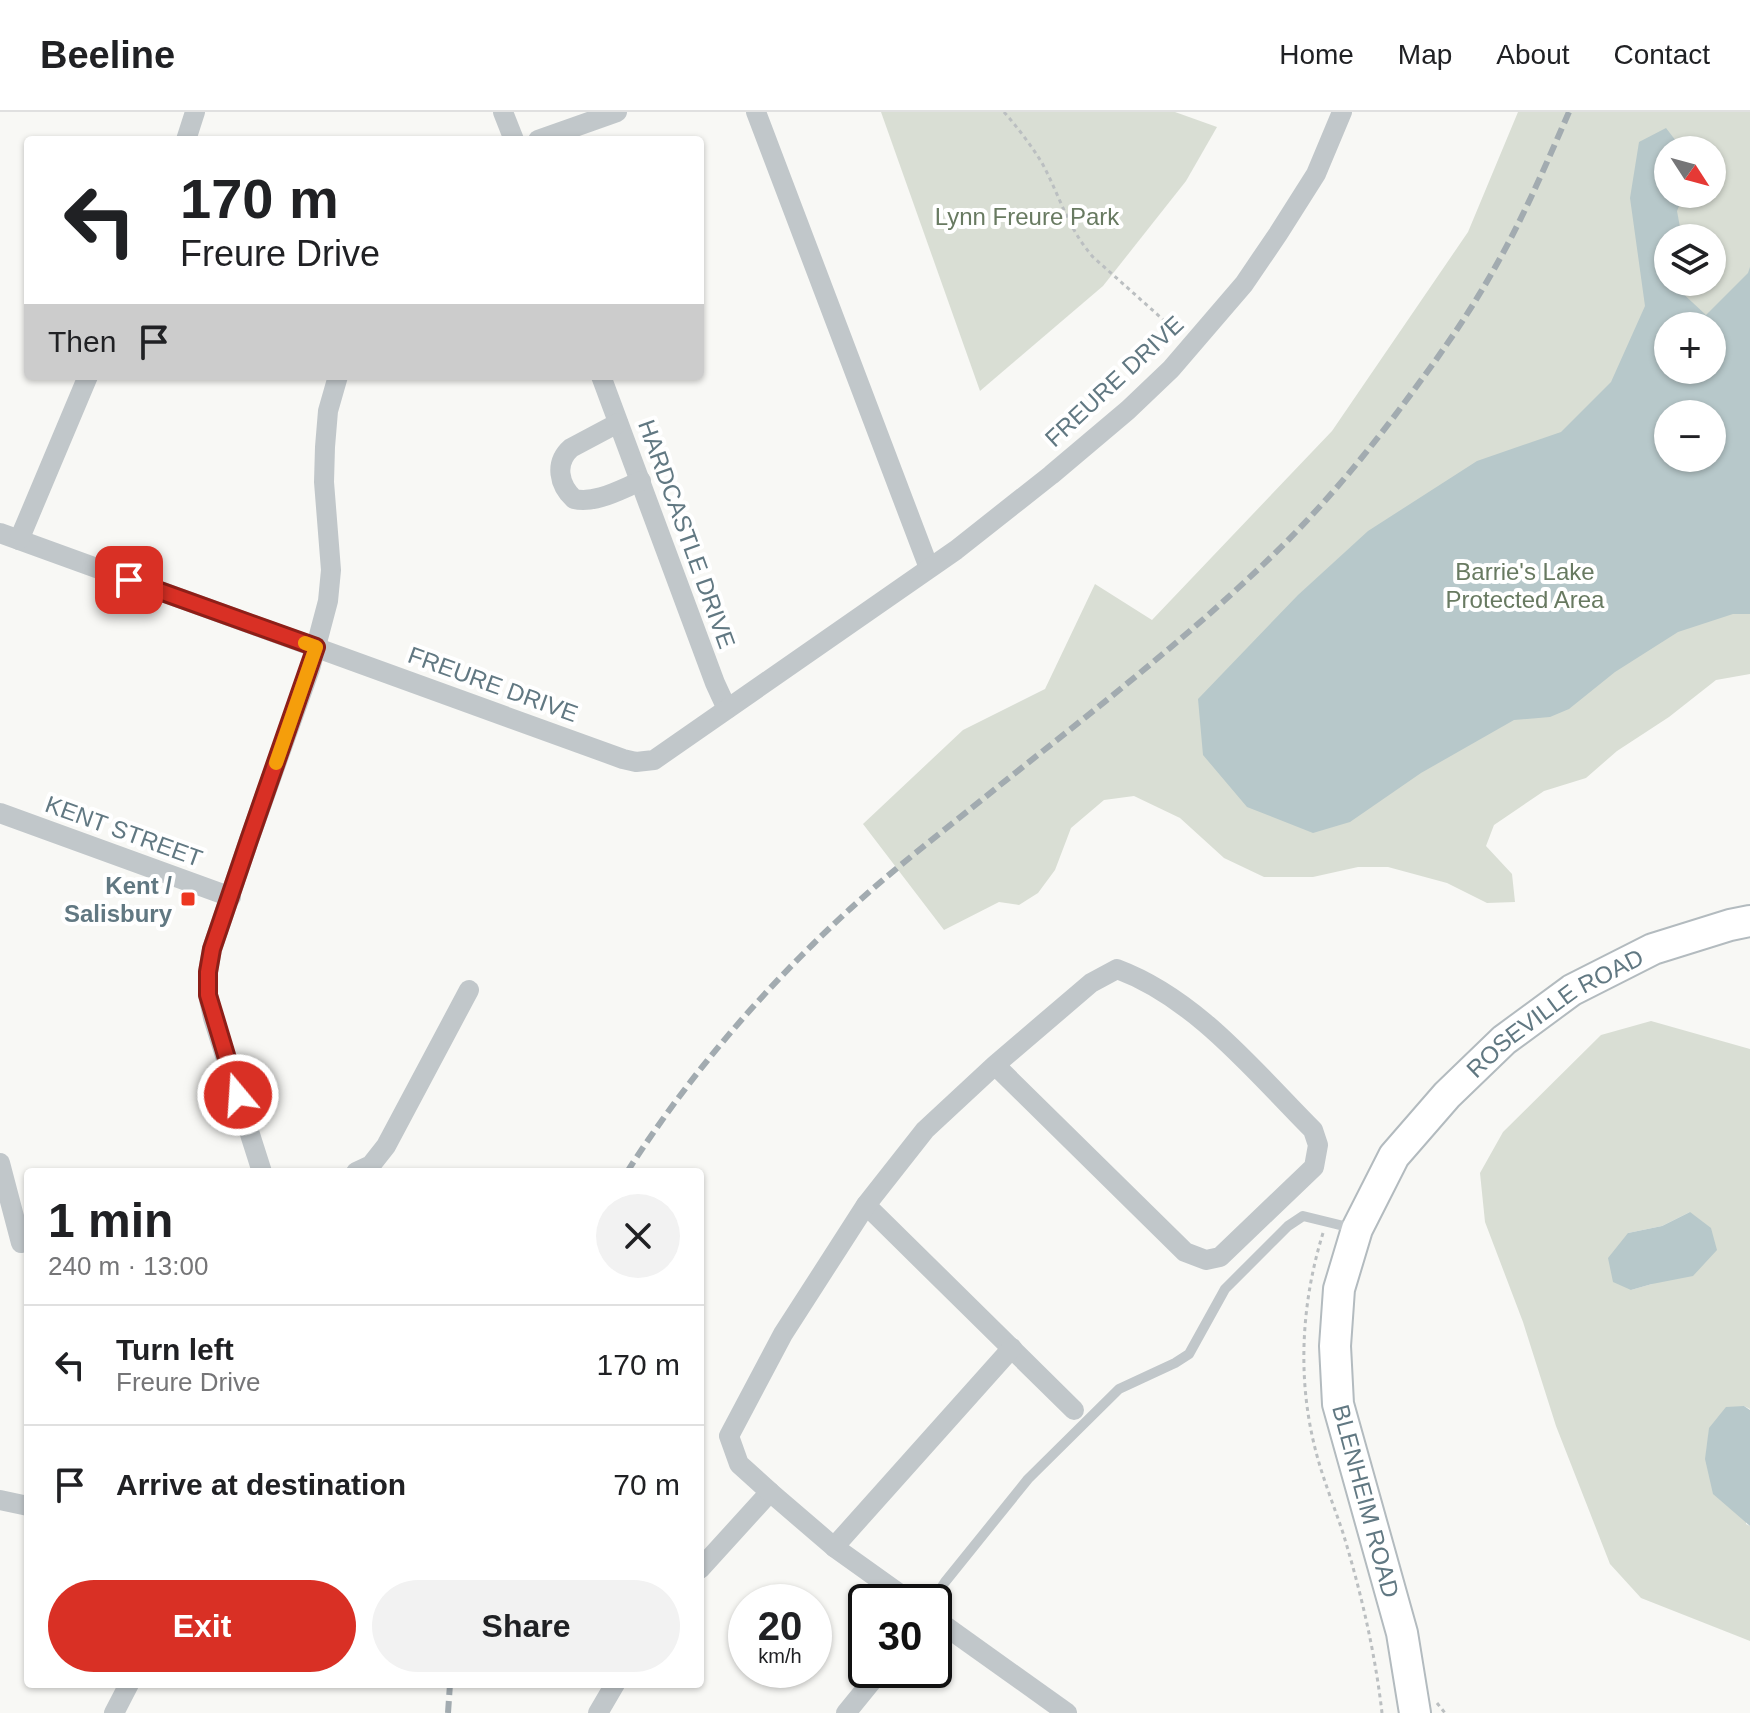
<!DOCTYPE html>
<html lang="en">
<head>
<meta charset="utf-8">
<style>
  body { margin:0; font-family:Arial,sans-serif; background:#f2f2f2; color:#202124; height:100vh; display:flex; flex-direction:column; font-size:30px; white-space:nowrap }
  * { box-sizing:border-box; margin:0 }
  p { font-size:26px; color:#757577 }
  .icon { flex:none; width:44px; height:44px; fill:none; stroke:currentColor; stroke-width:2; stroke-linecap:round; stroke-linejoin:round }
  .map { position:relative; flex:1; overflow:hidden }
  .drawer { position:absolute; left:24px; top:1056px; width:680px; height:520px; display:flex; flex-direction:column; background:#fff; border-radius:8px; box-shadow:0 2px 6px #0004 }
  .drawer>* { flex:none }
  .hud { position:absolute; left:24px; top:24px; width:680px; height:244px; border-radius:8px; box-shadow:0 2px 6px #0004; background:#fff; color:#202124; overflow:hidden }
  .needle { width:52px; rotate:126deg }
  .tools { position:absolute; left:1654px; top:24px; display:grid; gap:16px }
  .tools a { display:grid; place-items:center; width:72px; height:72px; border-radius:50%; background:#fff; box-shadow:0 2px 6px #0004; font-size:40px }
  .speed { position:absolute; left:728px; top:1472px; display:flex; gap:16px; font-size:40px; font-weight:700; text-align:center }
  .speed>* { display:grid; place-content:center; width:104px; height:104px; border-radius:50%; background:#fff; box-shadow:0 2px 6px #0004; line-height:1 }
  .speed small { font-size:20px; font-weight:400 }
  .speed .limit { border:4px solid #111; border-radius:12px; background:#fff; color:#111 }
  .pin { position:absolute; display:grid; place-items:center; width:68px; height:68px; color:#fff; margin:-34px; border-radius:16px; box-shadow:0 4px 12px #0006 }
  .me { position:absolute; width:88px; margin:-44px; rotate:342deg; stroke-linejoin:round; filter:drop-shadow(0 0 6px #0008) }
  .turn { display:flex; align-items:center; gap:28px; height:168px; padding:0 24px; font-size:36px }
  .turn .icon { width:104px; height:104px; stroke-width:2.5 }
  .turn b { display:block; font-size:56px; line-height:68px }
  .then { display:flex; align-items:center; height:76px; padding:0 24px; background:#0003; gap:16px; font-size:30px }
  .round { display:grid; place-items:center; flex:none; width:84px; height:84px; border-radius:42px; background:#f2f2f2 }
  .summary { display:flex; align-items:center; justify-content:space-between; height:136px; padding:0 24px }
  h1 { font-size:48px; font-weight:600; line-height:60px }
  .cta { display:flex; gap:16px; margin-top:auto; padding:16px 24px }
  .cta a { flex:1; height:92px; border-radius:48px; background:#d93025; color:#fff; font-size:32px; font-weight:600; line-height:92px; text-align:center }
  .cta a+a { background:#f2f2f2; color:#202124 }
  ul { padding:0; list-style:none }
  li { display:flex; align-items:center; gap:24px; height:120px; padding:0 24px; border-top:2px solid #e0e0e0 }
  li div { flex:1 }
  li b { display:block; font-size:30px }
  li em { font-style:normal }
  header { display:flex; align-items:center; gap:48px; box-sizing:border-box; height:112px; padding:0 40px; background:#fff; border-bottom:2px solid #e0e0e0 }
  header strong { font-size:38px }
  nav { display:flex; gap:44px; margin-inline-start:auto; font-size:28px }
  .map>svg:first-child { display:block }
</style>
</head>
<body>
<header>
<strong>Beeline</strong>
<nav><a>Home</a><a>Map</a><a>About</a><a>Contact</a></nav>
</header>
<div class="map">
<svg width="1750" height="1601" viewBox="0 0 1750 1601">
  <rect width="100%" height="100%" fill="#f8f8f5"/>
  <!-- green -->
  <g fill="#d9ded4" fill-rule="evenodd">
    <polygon points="881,0 1175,0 1217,15 1186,69 1103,174 980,279"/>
    <path d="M1518 0H1750V562L1716 568 1669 605 1617 639 1586 666 1544 679 1494 713 1486 734 1512 762 1515 790 1487 791 1447 771 1388 755H1358L1313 765H1264L1224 746 1180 706 1134 684 1104 688 1071 716 1055 758 1038 781 1019 793 999 790 944 818 863 712 963 618 1045 577 1095 472 1152 508 1332 319 1468 120ZM1668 38H1712V82H1668ZM1668 126H1712V170H1668ZM1668 214H1712V258H1668ZM1668 302H1712V346H1668Z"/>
    <path d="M1651 909 1750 937V1297L1744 1294 1746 1412 1750 1414V1529L1641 1486 1610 1452 1556 1314 1523 1210 1485 1110 1480 1061 1503 1020 1601 923ZM1690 1100 1652 1172 1631 1178 1628 1121 1662 1114Z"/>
  </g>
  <!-- water -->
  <g fill="#b7c8ca" fill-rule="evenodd">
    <path d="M1666 16 1683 38H1668V82H1684L1677 99 1682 126H1668V170H1679L1678 177 1706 203 1748 161 1750 155V502H1733L1678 520 1615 560 1569 597 1550 605 1514 608 1421 661 1350 710 1313 721 1247 695 1203 643 1198 587 1298 483 1368 419 1477 349 1561 320 1611 270 1645 194 1630 86 1639 30ZM1668 214H1712V258H1668ZM1668 302H1712V346H1668Z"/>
    <polygon points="1690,1100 1711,1116 1717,1138 1693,1164 1652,1172 1631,1178 1613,1170 1608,1146 1628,1121 1662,1114"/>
    <polygon points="1744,1294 1750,1298 1750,1414 1713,1382 1705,1347 1709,1316 1726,1295"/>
  </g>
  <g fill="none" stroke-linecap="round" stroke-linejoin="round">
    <!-- secondary casing -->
    <g stroke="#b3bbbf" stroke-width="34">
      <g id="secondary">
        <path id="s1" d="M1415 1601 1402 1521 1338 1292 1335 1234 1339 1177 1357 1117 1394 1044 1447 983 1504 928 1572 878 1653 837 1730 813 1750 809"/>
      </g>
    </g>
    <!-- path -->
    <g stroke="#bbbfc1" stroke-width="3" stroke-dasharray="4 4" stroke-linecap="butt">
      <path d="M1004 0C1018 16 1031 33 1042 51 1060 84 1067 115 1093 145L1177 220"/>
      <path d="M1323 1121C1301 1192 1297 1268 1316 1340 1323 1367 1334 1394 1343 1421 1361 1480 1375 1540 1382 1601"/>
      <polyline points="1437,1591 1445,1601"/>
    </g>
    <!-- lane -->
    <polyline stroke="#c1c7ca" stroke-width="10" points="932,1490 945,1470 1028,1367 1119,1277 1175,1251 1189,1242 1225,1177 1288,1114 1303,1104 1352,1116"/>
    <!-- street -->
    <g stroke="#c1c7ca" stroke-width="20">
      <polyline points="503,0 514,28"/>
      <polyline points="756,0 929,456"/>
      <polyline points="186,28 195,0"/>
      <polyline points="538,28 617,0"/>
      <polyline points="601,264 715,571 727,597"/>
      <path d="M618 311 571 336C554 351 559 373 574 387 596 392 621 377 641 369"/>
      <polyline points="0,421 623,647 636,650 654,648 956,438 1051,363 1128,298 1171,257 1244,172 1278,122 1316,62 1342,0"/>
      <polyline points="19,428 88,264"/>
      <polyline points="0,701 231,785"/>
      <polyline points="0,1051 21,1131"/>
      <polyline points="262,1060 213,906 208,883 208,860 212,837 249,728 310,557 328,489 331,458 324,370 325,335 328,299 338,264"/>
      <polyline points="356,1060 371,1053 386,1034 469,878"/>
      <polyline points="866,1093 1074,1298"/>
      <polyline points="0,1388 28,1394"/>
      <polyline points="834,1435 1012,1236"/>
      <polyline points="700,1457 770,1380"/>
      <path d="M911 1490 834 1435 770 1380 739 1352 729 1324 783 1222 866 1093 925 1018 995 953 1091 871 1117 857C1197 887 1254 959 1313 1018L1318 1033 1314 1055 1220 1145 1206 1148 1185 1140 995 953"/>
      <polyline points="934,1506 1067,1601"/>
      <polyline points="114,1601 129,1572"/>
      <polyline points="598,1601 615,1572"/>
      <polyline points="846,1601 881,1558"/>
    </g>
    <!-- secondary -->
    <use href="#secondary" stroke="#fff" stroke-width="30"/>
    <!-- rail -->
    <g stroke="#a2abb0" stroke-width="6" stroke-dasharray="12 6" stroke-linecap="butt">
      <path d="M627 1060C689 963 765 875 850 797 898 753 950 714 1000 673 1092 600 1185 528 1270 446 1326 392 1374 333 1419 271 1448 232 1475 192 1498 150 1525 102 1547 50 1569 0"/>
      <polyline points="448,1601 450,1572"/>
    </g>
  </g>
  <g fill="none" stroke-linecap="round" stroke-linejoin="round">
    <!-- route casing -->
    <g stroke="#8d1f18" stroke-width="20">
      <polyline id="route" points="129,468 316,535 249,728 212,837 208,860 208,883 238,983"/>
    </g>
    <!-- route -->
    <use href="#route" stroke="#d93025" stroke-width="14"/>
    <!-- slow -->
    <polyline stroke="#f59e0b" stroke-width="14" points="276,651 316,535 305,531"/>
  </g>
  <!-- markers -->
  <rect fill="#ed3721" stroke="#fff" stroke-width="3" x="180" y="779" width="16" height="16" rx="4"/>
  <g text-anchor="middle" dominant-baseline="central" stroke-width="8" stroke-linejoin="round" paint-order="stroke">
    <!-- park labels -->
    <g font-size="24" fill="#687a61" stroke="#fff">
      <text x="1027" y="104">Lynn Freure Park</text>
      <text x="1525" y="459">Barrie's Lake<tspan x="1525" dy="28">Protected Area</tspan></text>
    </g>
    <!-- street labels -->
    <g font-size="24" fill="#617882" stroke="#fff">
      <text transform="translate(1114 269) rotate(-43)">FREURE DRIVE</text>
      <text transform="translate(687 422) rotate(70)">HARDCASTLE DRIVE</text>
      <text transform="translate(493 572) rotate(20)">FREURE DRIVE</text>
      <text transform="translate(124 719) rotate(20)">KENT STREET</text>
      <text stroke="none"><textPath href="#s1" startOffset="796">ROSEVILLE ROAD</textPath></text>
      <text transform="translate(1366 1389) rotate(75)">BLENHEIM ROAD</text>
    </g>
    <!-- poi labels -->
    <g font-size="24" font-weight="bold" fill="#617882" stroke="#fff" text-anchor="end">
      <text x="172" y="773">Kent /<tspan x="172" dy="28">Salisbury</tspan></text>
    </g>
  </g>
</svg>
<div class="tools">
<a><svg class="needle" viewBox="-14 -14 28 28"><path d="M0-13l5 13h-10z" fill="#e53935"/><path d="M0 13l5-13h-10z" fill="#757577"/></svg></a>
<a><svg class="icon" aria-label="layers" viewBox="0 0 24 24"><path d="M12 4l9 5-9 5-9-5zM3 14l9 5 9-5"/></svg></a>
<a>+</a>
<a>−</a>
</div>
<div class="speed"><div>20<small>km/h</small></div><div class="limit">30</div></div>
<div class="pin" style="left:129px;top:468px;background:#d93025"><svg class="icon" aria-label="arrive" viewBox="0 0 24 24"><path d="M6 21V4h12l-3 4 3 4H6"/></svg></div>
<svg class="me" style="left:238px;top:983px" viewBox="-20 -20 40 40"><circle r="17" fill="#d93025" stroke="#fff" stroke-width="3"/><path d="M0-11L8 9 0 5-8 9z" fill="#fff"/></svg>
<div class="hud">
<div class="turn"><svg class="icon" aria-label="left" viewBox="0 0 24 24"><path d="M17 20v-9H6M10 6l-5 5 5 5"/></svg><div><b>170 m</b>Freure Drive</div></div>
<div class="then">Then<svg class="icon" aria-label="arrive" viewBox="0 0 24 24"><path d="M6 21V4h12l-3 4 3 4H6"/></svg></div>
</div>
<section class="drawer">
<div class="summary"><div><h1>1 min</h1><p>240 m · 13:00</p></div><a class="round"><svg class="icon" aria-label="close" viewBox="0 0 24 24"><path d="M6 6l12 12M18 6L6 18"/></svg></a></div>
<ul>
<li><svg class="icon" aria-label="left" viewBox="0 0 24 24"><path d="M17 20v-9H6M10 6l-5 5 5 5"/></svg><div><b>Turn left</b><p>Freure Drive</p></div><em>170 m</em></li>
<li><svg class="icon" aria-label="arrive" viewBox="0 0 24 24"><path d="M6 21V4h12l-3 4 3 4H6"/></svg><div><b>Arrive at destination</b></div><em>70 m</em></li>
</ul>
<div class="cta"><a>Exit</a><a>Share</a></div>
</section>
</div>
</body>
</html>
